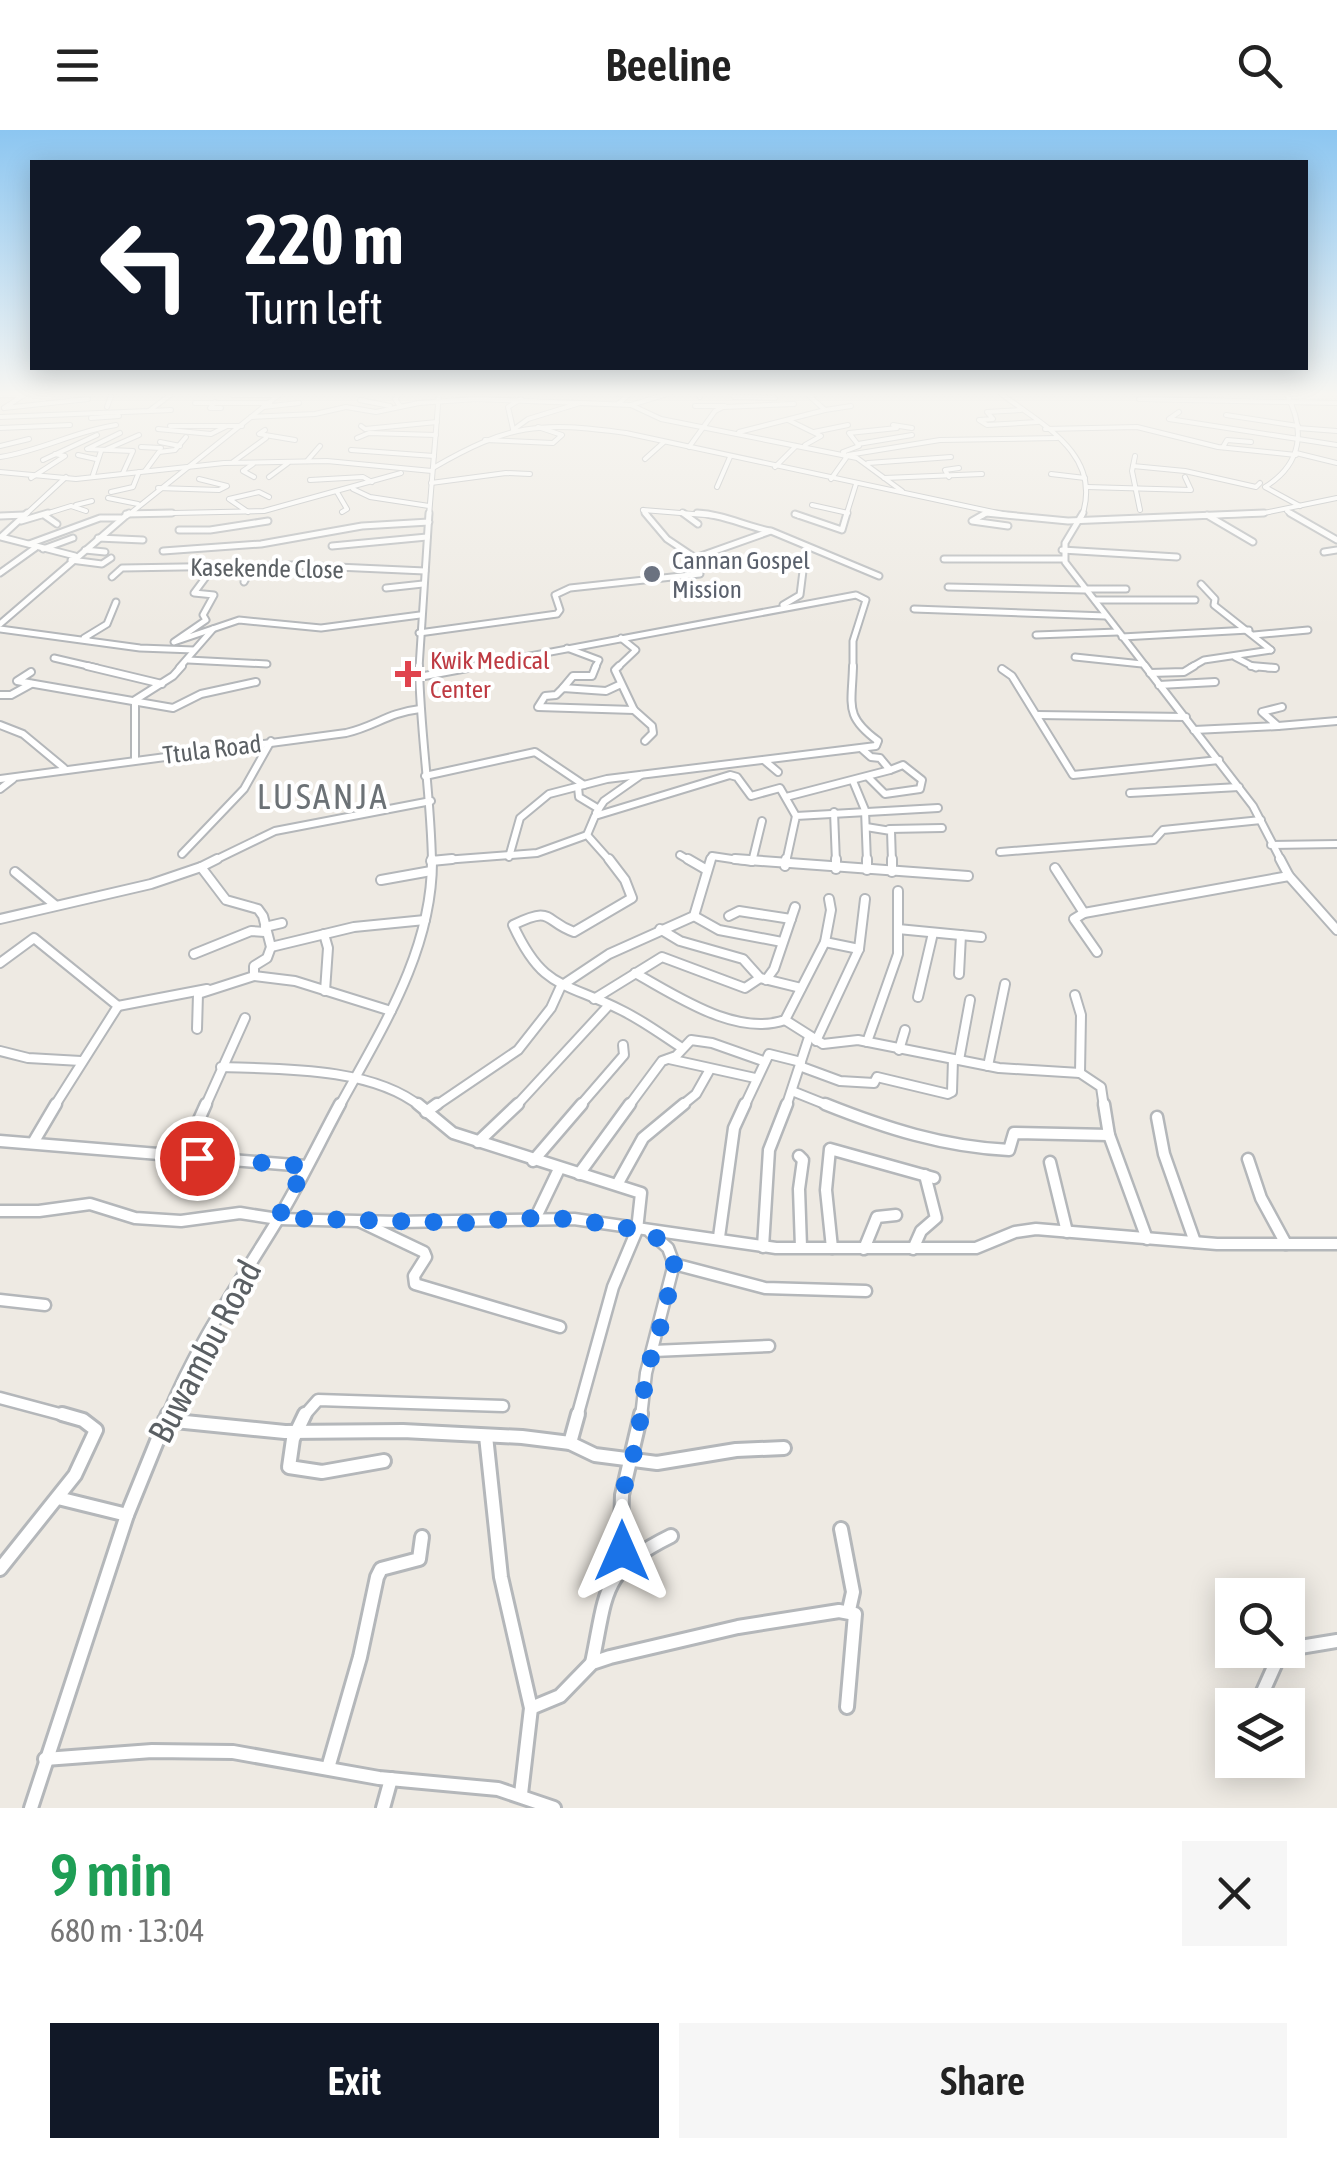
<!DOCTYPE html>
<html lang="en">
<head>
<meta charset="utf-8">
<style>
  body { margin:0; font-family:"Asap Condensed",sans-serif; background:#f6f6f6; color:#222; height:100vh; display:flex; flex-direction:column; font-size:38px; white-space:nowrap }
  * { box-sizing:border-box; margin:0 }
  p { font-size:32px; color:#767676 }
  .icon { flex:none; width:55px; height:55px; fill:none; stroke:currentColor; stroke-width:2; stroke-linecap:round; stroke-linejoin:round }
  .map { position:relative; height:1678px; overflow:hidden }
  .details { display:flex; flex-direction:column; background:#fff; flex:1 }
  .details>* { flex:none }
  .banner { position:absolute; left:30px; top:30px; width:1278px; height:210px; border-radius:0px; box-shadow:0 5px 25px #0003; background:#111827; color:#fff; overflow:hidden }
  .tools { position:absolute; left:1215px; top:1448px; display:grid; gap:20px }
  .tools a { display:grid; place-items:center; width:90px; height:90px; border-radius:0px; background:#fff; box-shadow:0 5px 25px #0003; font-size:50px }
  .pin { position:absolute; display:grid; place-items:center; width:85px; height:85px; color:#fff; margin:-42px; border:5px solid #fff; border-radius:50%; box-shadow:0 2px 10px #0007 }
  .me { position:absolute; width:110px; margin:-55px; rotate:0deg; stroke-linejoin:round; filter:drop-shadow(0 0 8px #0008) }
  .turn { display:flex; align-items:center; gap:35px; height:210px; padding:0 50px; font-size:45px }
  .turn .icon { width:130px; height:130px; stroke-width:2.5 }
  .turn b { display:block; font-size:70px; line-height:85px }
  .round { display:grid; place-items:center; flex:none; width:105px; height:105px; border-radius:0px; background:#f6f6f6 }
  .headline { display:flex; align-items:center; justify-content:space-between; height:170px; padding:0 50px }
  h1 { font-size:60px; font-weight:600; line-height:75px; color:#1e9e55 }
  .cta { display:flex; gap:20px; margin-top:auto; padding:20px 50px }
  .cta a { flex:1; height:115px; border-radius:0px; background:#111827; color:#fff; font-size:40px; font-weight:600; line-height:115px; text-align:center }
  .cta a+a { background:#f6f6f6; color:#222 }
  header { display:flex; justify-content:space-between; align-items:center; height:130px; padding:0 50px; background:#fff; font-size:45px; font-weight:600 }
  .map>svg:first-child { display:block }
</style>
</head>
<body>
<header><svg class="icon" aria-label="menu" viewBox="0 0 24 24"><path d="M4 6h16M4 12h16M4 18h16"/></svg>Beeline<svg class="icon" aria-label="search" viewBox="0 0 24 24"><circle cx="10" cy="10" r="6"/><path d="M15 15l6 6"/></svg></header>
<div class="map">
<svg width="1337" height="1678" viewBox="0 0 1337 1678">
  <rect width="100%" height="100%" fill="#eeeae3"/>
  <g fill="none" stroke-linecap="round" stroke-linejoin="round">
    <!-- minor-far5 casing -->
    <g stroke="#b4b7ba" stroke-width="6">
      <g id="minor-far5">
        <polyline points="400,263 395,269 400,276"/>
        <polyline points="616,263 628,265 618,274"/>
        <polyline points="697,263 700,267"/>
        <path d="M1000 263C1041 294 1103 324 1082 386"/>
        <path d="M1286 263C1306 300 1302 334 1265 357L1300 376"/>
        <polyline points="0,265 20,265"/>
        <polyline points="233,265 279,265"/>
        <polyline points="734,267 775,268"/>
        <polyline points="1139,269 1337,273"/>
        <polyline points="360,270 390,276"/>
        <polyline points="215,272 210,278 221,278"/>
        <polyline points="195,273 270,273"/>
        <polyline points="631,275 670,263"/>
        <polyline points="107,277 111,266"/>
        <polyline points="263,277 299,273"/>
        <polyline points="723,277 794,274"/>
        <polyline points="4,278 88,269"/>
        <polyline points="4,278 27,263"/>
        <polyline points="825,280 851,276"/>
        <polyline points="1021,280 987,282 993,289 979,290 987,295 1038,292"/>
        <polyline points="149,281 171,280"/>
        <polyline points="1179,282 1169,289 1337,315"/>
        <polyline points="1226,285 1298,296"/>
        <polyline points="0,287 149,281 170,265"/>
        <polyline points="251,287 315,284 346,277 376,282 419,273 475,269 631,275 661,289 857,328 902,361"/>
        <polyline points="91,288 119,286"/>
        <polyline points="788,290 821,306 805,315"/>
        <polyline points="893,295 912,298"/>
        <polyline points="170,296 225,296"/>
        <polyline points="361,296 365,299 437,292"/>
        <polyline points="0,298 70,295"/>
        <polyline points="1298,298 1337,301"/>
        <polyline points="158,299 211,304 227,296 242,296"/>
        <polyline points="513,299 508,277 521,269"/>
        <polyline points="1045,299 1137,297 1218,317 1296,325"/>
        <polyline points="265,300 259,304 295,310"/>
        <polyline points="513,300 528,289 580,273"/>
        <polyline points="739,302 825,280 806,263"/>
        <polyline points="814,302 848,295"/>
        <polyline points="120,303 87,319 133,321 123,343"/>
        <polyline points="357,308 369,303 436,305"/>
        <polyline points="485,310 553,313 562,305 538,297"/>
        <polyline points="160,312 180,316"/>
        <polyline points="858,314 912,305"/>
        <polyline points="0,316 29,309"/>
        <polyline points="141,317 161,318"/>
        <polyline points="689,317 715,281 725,276 695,276"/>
        <polyline points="1223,317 1227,310 1251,312"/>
        <polyline points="107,319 139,305"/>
        <polyline points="351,320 434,326"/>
        <polyline points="1296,323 1337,333"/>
        <polyline points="78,325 96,329"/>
        <polyline points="848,325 940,310 1057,308"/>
        <polyline points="1135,326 1132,341 1140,380"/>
        <path d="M0 327C41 321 75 301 116 295"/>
        <polyline points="645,329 664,312"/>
        <polyline points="43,330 97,305"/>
        <polyline points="307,331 320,316"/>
        <polyline points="233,332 266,308"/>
        <polyline points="868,333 951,327"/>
        <polyline points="253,334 243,341 254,347"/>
        <polyline points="1133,336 1185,341 1256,357 1260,353"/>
        <polyline points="775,337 796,316"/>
        <path d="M433 338C509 294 539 291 626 303L1012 386"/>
        <polyline points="145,341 159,322 175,320 186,307"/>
        <polyline points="0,342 76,349 224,333 327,331 432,341"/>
        <polyline points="1051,344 1085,348"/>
        <polyline points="93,345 101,321"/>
        <polyline points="269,347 288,333"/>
        <polyline points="949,347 945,340 959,338"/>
        <polyline points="31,348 65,326 55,324"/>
        <polyline points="884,348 982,344"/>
        <polyline points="831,349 846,328 843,322 859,316 849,303 897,298"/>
        <polyline points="310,350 363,347 372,352"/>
        <polyline points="431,353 506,343 530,344"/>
        <polyline points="717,357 730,327"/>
        <polyline points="1087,357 1191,360 1185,347"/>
        <polyline points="158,358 219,360 227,356 199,349"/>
        <polyline points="353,359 370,367 429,376"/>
        <polyline points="111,362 133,357 139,342"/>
        <polyline points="337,362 347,379 342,382"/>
        <polyline points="108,368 138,374"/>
        <polyline points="76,375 92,371"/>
        <polyline points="812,375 848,383"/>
        <polyline points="643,380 718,386"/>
        <polyline points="643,380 648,386"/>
        <polyline points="1287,381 1295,386"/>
        <polyline points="248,382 229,369 259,362 269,367"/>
        <polyline points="682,382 687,386"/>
        <polyline points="126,384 264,381 401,343"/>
        <polyline points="795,384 799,386"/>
        <polyline points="12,386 24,385"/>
        <polyline points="24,386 66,347"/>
        <polyline points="39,386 71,376 86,381"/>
        <polyline points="127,386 281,263"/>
        <polyline points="429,386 439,263"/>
        <polyline points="846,386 856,354"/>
        <polyline points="982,386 986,383"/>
        <polyline points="1203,386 1264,383 1337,368"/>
      </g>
    </g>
    <!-- minor-far4 casing -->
    <g stroke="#b4b7ba" stroke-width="9">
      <g id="minor-far4">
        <polyline points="27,383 1,407 75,426"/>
        <polyline points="683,383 698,394"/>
        <path d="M697 383C722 384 745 396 770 401"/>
        <polyline points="986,383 1068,391 1264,383"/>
        <polyline points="986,383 972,391 1008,396"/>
        <polyline points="1083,383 1065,413 1065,432 1147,538"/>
        <polyline points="1290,383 1337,410"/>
        <polyline points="126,384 172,383"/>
        <polyline points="795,384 842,400 847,383"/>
        <polyline points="44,385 57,394"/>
        <polyline points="1207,385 1253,412"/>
        <polyline points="0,386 24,385"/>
        <polyline points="21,391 48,383"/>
        <polyline points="179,400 210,400 268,391"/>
        <polyline points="98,408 143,410"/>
        <polyline points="29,414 100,388 121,388"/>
        <polyline points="332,416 427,407"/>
        <polyline points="43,419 73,408"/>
        <polyline points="85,420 105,422"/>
        <polyline points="1062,420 1177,427"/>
        <polyline points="163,421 261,414 362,396 429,392"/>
        <polyline points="1324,422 1337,420"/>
        <polyline points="695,428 771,401 879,446"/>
        <polyline points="944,429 1064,429"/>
        <polyline points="71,430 102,434 111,428"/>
        <polyline points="214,436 194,463 214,465 203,485 206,490 174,512 239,490 321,498 420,485"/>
        <polyline points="0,443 35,418"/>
        <polyline points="112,447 122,438 293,435 425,441"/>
        <polyline points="244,452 253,436"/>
        <polyline points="1201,454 1215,469 1214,475 1271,520"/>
        <polyline points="948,457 1085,460"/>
        <polyline points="386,458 423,454"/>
        <polyline points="1083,459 1126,459"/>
        <polyline points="1095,470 1195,470"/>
        <polyline points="783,475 800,465 804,433"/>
        <polyline points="914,479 1106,486"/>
        <polyline points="0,494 129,383"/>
        <polyline points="0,499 140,518 194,520"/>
        <polyline points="419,503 557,484 560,480 555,465 570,458 700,444 694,427 667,409 645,383"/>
        <polyline points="1036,505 1118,502"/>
        <polyline points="1254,505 1308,500"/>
        <polyline points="1122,507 1249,500"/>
        <polyline points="87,509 84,508 107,494 116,472"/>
        <polyline points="567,518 599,530 595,538"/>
        <polyline points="1075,527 1142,534"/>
        <polyline points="1235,527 1256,538"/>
        <polyline points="54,528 97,538"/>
        <polyline points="188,530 267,534"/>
        <polyline points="179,538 213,499"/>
        <polyline points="419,538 429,383"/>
        <polyline points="465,538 856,465 866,470 853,511 853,538"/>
        <polyline points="617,538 636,520 621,508"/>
        <polyline points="1190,538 1204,530 1271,520"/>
        <polyline points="1268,538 1275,538"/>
      </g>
    </g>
    <!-- minor-far3 casing -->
    <g stroke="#b4b7ba" stroke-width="10">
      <g id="minor-far3">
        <polyline points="87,536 162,554"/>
        <path d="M419 536C420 602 431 666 432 732"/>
        <polyline points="619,536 615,540 634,580 652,596 653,603 645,611"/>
        <polyline points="1145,536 1253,676 1282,732"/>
        <polyline points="1251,536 1275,538"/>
        <polyline points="1002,539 1012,546 1073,645 1219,630"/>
        <polyline points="31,542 17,551 173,578 201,564 256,552"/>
        <polyline points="1150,543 1184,542 1194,536"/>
        <polyline points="419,547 478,536"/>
        <polyline points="619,555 606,561 563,558 556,565 545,566 538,577 634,580"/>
        <polyline points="1159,555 1215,552"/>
        <polyline points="563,558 573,546 592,546 596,536"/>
        <polyline points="0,565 11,565 31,554"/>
        <polyline points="1037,585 1186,587"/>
        <polyline points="0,595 23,604 64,638"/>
        <polyline points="1278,596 1337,591"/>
        <polyline points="1194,600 1278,596 1262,582 1282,577"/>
        <polyline points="135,628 135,570 173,546 182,536"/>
        <polyline points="765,631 778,642"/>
        <polyline points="425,646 535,622 584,655"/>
        <polyline points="868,647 885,664 920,659 922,650 903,635 890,640"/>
        <path d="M0 649 346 603C376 596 387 583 420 579"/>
        <polyline points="853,651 865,680 867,732"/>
        <polyline points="578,657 579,667 599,679"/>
        <polyline points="0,659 13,649"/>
        <polyline points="1130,663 1239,657"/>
        <polyline points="786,667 890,640 880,628 871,627 862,619"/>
        <polyline points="834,682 836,732"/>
        <polyline points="596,683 604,671 641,645"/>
        <polyline points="866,697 891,701 892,732"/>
        <polyline points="889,699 942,698"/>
        <polyline points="587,705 595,686 730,645 737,647 751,666 780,658 796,686"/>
        <polyline points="1271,715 1337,714"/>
        <polyline points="1000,722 1154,710 1163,700 1261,690"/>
        <polyline points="182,724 244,659 271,611"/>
        <polyline points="680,725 692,732"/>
        <path d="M509 727 520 688 549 664 607 649 876 616 878 611C844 586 852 576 853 536"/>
        <polyline points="431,731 537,723 587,705 611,732"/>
        <polyline points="211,732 275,701 431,671"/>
        <polyline points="710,732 712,726 752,732"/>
        <polyline points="752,732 762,691"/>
        <polyline points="786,732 796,686 938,678"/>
      </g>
    </g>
    <!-- minor-far2 casing -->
    <g stroke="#b4b7ba" stroke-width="12">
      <g id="minor-far2">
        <polyline points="217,729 201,737 226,770 258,779 263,786 271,817 267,828 254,836 254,846 295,851 391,881"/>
        <path d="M609 729 625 750 632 768 574 802C543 791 554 775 513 795 543 860 563 851 621 880 642 890 662 905 682 918"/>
        <polyline points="688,729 707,740"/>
        <polyline points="735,729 968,746"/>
        <polyline points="836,729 836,739"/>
        <polyline points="867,729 867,740"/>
        <polyline points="892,729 892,742"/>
        <polyline points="1280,729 1289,746 1337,800"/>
        <polyline points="431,731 452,729"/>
        <polyline points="785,736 786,729"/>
        <polyline points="1055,738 1084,783 1074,789 1097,822"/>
        <polyline points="15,742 55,775"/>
        <polyline points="381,750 431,741"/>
        <polyline points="1084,783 1289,746"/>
        <polyline points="694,786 719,800 782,812"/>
        <polyline points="729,786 739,781 791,789"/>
        <polyline points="0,789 151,754 201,737"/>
        <polyline points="265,797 282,793"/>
        <polyline points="660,799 680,811 743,829 760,848 801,858"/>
        <polyline points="898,799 981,807"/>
        <polyline points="324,804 328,818 325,861"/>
        <polyline points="825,812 831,780 829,769"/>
        <polyline points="271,817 354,797 425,790"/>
        <polyline points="194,824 251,801 265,802"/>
        <polyline points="0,833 34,808 118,876 54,977"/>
        <path d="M635 843C677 866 736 907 785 890L825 812 859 819"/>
        <polyline points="959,844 961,805"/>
        <polyline points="766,850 774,839 795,777"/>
        <polyline points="1075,865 1081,885 1080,943"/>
        <polyline points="918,867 933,803"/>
        <polyline points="594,869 662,827 745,858 760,848"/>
        <polyline points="118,876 207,859"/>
        <polyline points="785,890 823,914 858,910 999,938 1080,943 1101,957 1104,977"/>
        <polyline points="197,899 198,864 254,846"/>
        <polyline points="816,911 859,819 865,769"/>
        <polyline points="867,912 898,824 898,761"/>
        <polyline points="899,920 905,900"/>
        <polyline points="0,921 28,928 81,931"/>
        <polyline points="669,929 755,948"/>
        <polyline points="959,930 970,870"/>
        <polyline points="988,936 1005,854"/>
        <path d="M221 937C281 939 372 937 421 977"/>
        <polyline points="802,937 840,951 874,953 877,947 948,964 952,962 953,929"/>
        <polyline points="792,961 832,977"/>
        <polyline points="205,977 245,888"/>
        <path d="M339 977C381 900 433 820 432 729"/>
        <polyline points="434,977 518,920 551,878 561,856 609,824 694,786 711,729"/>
        <polyline points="515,977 609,875"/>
        <polyline points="579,977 624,925 623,915"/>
        <polyline points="628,977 662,931 676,926 691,910 712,913 763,931"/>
        <polyline points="680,977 696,964 709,941"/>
        <polyline points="744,977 769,924 801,932"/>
        <polyline points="786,977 809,907"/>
      </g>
    </g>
    <!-- minor-far1 casing -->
    <g stroke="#b4b7ba" stroke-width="15">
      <g id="minor-far1">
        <polyline points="418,974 453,1003 641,1063 637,1100 613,1157 577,1287"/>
        <path d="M825 974C885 998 944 1017 1009 1020L1014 1003 1109 1005"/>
        <polyline points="1104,974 1109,1005 1147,1109"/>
        <polyline points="426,982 437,974"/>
        <polyline points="1157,987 1164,1024 1195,1112"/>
        <polyline points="0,1011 306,1036"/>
        <polyline points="478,1012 518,974"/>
        <polyline points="33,1013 56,974"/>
        <polyline points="799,1026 803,1030 799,1059 801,1117"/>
        <polyline points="188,1027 183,1025 206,974"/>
        <polyline points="1248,1029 1261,1068 1286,1114"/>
        <polyline points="533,1031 582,974"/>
        <polyline points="1050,1032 1067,1102"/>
        <polyline points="579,1044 630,974"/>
        <polyline points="618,1053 643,1008 684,974"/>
        <polyline points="0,1081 39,1081 90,1074 135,1088 181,1091 240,1083 278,1089 397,1092 574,1089 776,1118 976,1118 1015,1102 1036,1099 1217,1114 1337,1114"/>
        <polyline points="535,1089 559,1039"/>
        <polyline points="361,1092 424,1122 426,1127 414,1146 415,1154 560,1197"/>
        <polyline points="719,1107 734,998 745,974"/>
        <polyline points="763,1117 769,1020 787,974"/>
        <polyline points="832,1118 826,1060 830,1019 934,1048"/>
        <polyline points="864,1119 877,1087 896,1085"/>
        <polyline points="913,1119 921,1101 936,1088 925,1045"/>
        <polyline points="674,1134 765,1158 866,1161"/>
        <polyline points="0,1170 45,1175"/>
        <polyline points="653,1221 769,1216"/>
        <polyline points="0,1268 71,1287"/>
        <path d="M167 1287C195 1216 238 1155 277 1091 300 1053 319 1013 340 974"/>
        <polyline points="303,1287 318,1270 503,1276"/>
        <polyline points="641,1287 646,1243 674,1134 668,1118 650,1102"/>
      </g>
    </g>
    <!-- minor casing -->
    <g stroke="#b4b7ba" stroke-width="18">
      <g id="minor">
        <polyline points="305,1284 293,1309 289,1337 322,1342 384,1331"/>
        <polyline points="641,1284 622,1365 621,1399 628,1436 646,1448"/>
        <polyline points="165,1290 285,1302 403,1301 522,1307 570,1313 595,1325 657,1333 736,1320 784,1318"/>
        <polyline points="486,1306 501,1447 531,1578 521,1664"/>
        <polyline points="570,1313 578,1284"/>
        <polyline points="58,1368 127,1385"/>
        <polyline points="841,1399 853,1462 849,1480"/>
        <polyline points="0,1439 75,1345 96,1300 83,1290 62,1284"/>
        <polyline points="1288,1519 1337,1511"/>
        <path d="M592 1533C607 1462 600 1441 671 1406"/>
        <polyline points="1257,1575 1278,1528 1287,1520"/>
        <polyline points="531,1578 560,1566 592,1533 610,1527 738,1497 839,1481 855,1484 847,1577"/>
        <polyline points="1226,1602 1232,1598"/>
        <polyline points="45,1629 152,1621 233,1622 379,1648 498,1659 554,1678"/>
        <polyline points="328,1638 360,1527 377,1447 381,1439 419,1429 422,1407"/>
        <polyline points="31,1678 127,1385 168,1284"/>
        <polyline points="383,1678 391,1649"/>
      </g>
    </g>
    <!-- minor-far5 -->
    <use href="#minor-far5" stroke="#fff" stroke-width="4"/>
    <!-- minor-far4 -->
    <use href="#minor-far4" stroke="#fff" stroke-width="5"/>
    <!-- minor-far3 -->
    <use href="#minor-far3" stroke="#fff" stroke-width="6"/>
    <!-- minor-far2 -->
    <use href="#minor-far2" stroke="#fff" stroke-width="8"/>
    <!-- minor-far1 -->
    <use href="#minor-far1" stroke="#fff" stroke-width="10"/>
    <!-- minor -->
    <use href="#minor" stroke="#fff" stroke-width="12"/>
  </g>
  <!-- sky -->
  <linearGradient id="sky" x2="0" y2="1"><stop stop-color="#8cc6f1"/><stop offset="0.53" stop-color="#f7f6f2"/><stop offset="1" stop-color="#f7f6f2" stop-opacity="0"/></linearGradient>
  <rect width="1337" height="498" fill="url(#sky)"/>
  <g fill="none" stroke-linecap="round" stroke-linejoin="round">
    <!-- route -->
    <polyline stroke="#1a73e8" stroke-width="18" stroke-dasharray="0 32.4" points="197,1028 306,1036 278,1088 474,1093 511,1088 574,1089 650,1102 668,1118 674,1134 665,1182 646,1244 638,1308 622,1365 622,1421"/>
  </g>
  <!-- markers -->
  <circle fill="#6b7280" stroke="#fff" stroke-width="4" cx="652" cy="444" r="10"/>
  <path fill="#e0444e" stroke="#fff" stroke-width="4" d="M403 529h10v10h10v10h-10v10h-10v-10h-10v-10h10z"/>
  <g text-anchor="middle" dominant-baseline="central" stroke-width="8" stroke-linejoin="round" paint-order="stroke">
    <!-- far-worship labels -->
    <g font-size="25" fill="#5b616d" stroke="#fff" text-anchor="start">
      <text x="672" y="430">Cannan Gospel<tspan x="672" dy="29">Mission</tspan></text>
    </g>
    <!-- far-street labels -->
    <g font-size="25" fill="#5b6064" stroke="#fff">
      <text transform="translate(267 438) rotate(1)">Kasekende Close</text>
      <text transform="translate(212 619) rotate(-7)">Ttula Road</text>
    </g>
    <!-- far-health labels -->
    <g font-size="25" fill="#be3a42" stroke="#fff" text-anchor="start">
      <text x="430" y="530">Kwik Medical<tspan x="430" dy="29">Center</tspan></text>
    </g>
    <!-- quarter labels -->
    <g font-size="35" letter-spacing="2.5" fill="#6c7276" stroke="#fff">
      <text x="323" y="666">LUSANJA</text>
    </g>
    <!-- near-street labels -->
    <g font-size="35" fill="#5b6064" stroke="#fff">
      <text transform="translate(204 1221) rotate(-62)">Buwambu Road</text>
    </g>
  </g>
</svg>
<div class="tools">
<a><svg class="icon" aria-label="search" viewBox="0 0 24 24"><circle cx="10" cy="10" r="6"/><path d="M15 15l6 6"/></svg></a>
<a><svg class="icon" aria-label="layers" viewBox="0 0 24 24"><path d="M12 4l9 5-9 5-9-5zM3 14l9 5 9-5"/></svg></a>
</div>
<div class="pin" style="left:197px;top:1028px;background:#d93025"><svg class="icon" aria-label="arrive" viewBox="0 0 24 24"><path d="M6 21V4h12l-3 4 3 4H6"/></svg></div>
<svg class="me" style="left:622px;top:1421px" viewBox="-20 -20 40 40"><path d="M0-17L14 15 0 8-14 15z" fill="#1a73e8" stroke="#fff" stroke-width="4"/></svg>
<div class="banner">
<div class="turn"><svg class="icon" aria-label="left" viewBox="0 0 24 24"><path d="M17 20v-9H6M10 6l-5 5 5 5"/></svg><div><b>220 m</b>Turn left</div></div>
</div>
</div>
<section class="details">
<div class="headline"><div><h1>9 min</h1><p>680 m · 13:04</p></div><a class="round"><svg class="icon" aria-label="close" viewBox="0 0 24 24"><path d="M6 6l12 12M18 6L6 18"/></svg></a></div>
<div class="cta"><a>Exit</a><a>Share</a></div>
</section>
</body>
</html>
